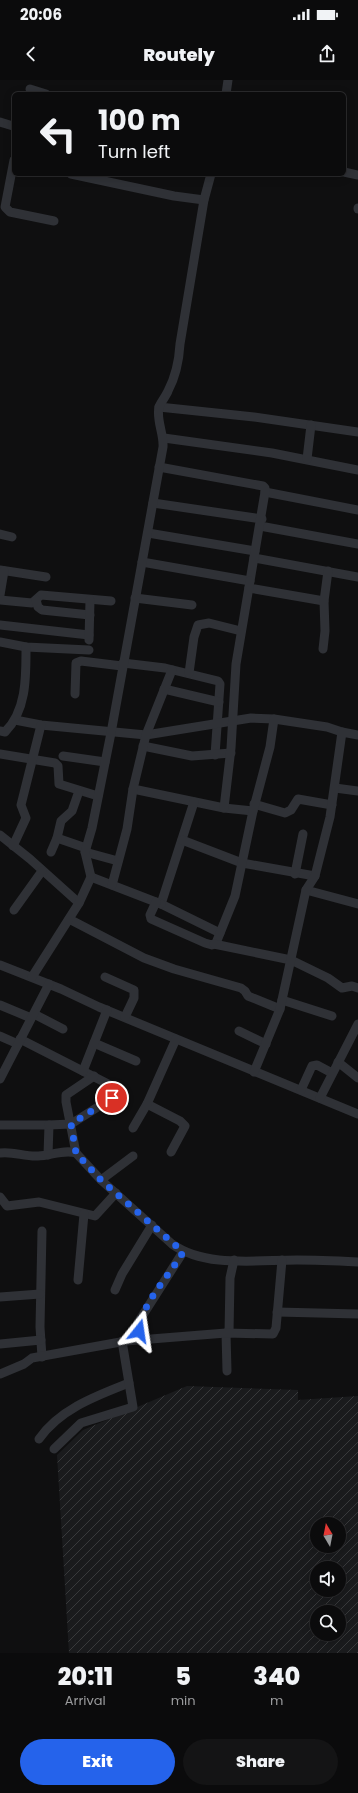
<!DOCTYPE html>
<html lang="en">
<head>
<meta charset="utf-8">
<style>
  body { margin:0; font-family:Poppins,sans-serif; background:#141415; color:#f1f3f6; height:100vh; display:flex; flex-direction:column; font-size:15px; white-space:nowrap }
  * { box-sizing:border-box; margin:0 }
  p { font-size:13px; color:#9a9b9d }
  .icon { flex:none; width:22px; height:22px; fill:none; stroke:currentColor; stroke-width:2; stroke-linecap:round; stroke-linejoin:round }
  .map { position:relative; height:1573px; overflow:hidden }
  .sheet { display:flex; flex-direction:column; background:#0b0b0c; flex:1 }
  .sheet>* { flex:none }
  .banner { position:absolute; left:12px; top:12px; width:334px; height:84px; border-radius:6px; box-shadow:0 2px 10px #0003,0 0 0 1px #2b2b2d; background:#0b0b0c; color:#f1f3f6; overflow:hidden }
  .needle { width:26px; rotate:350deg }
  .controls { position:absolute; left:310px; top:1437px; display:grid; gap:8px }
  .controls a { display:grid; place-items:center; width:36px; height:36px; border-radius:50%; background:#0b0b0c; box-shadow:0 2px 10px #0003,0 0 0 1px #2b2b2d; font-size:20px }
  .pin { position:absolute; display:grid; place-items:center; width:34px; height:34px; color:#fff; margin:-17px; border:2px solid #fff; border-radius:50%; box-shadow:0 1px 4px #0007 }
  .me { position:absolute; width:44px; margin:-22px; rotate:15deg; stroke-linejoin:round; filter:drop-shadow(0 0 3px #0008) }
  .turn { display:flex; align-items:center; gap:14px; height:84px; padding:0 20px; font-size:18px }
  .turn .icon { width:52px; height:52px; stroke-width:2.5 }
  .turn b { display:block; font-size:28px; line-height:34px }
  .eta { display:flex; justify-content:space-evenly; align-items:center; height:68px; text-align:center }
  .eta b { font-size:24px; font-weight:800; line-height:28px }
  .primary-button { display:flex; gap:8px; margin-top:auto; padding:8px 20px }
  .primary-button a { flex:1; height:46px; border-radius:24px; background:#2563eb; color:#fff; font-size:16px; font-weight:800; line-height:46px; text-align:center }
  .primary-button a+a { background:#141415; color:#f1f3f6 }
  .status { display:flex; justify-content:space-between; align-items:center; height:28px; padding:0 20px; background:#0b0b0c; direction:ltr }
  .status svg { height:11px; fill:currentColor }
  header { display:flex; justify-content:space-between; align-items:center; height:52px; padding:0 20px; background:#0b0b0c; font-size:18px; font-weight:800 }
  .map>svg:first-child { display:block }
</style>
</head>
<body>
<div class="status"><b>20:06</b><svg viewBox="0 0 49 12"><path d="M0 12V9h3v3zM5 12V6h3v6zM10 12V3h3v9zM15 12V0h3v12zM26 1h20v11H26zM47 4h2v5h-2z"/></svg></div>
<header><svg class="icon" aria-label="back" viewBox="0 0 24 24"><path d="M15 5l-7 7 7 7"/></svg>Routely<svg class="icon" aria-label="share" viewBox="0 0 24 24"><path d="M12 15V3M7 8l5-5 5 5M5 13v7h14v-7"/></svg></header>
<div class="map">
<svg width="358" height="1573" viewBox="0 0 358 1573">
  <defs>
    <pattern id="industrial-furrows" width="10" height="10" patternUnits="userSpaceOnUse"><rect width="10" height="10" fill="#1a1b1d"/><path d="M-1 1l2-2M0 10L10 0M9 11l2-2" fill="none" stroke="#38393b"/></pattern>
  </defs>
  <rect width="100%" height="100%" fill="#0f0f10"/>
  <!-- industrial -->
  <path fill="url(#industrial-furrows)" fill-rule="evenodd" d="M187 1306 298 1310V1320L358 1316V1573H69L57 1375 83 1350ZM317 1444H339V1466H317ZM317 1488H339V1510H317ZM317 1532H339V1554H317Z"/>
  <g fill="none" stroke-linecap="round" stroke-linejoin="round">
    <!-- minor -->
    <g stroke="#2f3136" stroke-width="9">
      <polyline points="30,9 46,14"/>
      <polyline points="226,14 228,0"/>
      <polyline points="0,42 13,46"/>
      <polyline points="14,80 5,127 10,132 54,141"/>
      <polyline points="344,92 358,95"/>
      <polyline points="71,94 174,116 204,120"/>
      <polyline points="358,129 358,128"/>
      <polyline points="159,327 254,337 358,352"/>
      <polyline points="164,358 272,373 358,390"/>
      <polyline points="307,379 311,345"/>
      <polyline points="265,412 358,430"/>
      <polyline points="153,423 262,439"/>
      <polyline points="260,446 358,464"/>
      <polyline points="148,453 255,471"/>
      <polyline points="0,454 12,457"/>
      <polyline points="254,478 358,497"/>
      <polyline points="142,482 250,501 265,412 265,408 263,406 159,387"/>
      <polyline points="0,490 46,497"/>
      <polyline points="249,508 324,521"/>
      <polyline points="0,515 4,491"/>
      <polyline points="135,518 192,525"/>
      <polyline points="0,520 32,523 41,515 111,521"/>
      <polyline points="36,520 38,527 42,530 90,535"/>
      <polyline points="0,545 89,555"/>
      <polyline points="89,560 90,520"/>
      <polyline points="0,562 26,567 89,570"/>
      <polyline points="323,569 325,551 324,521 328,491"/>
      <polyline points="123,583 165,588 218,601 220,604 215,675"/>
      <polyline points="189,593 194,557 198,545 209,543 241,551"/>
      <polyline points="164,609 219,622"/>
      <polyline points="75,614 76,583 81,581 122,586"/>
      <polyline points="15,640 41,645 146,655 251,638 274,639"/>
      <path d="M0 651 5 652C27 630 26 596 26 567"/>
      <polyline points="143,666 192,676 231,673"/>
      <polyline points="0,674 55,683 58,686 59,704 98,716"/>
      <polyline points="63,676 105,682"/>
      <polyline points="335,708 358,711"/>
      <polyline points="133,709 224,728 253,731"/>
      <polyline points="194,722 161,824 220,853"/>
      <polyline points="254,724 285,733 291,730 298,719 332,725"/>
      <polyline points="224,728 231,668 236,584 250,501"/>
      <polyline points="0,755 30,779 79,823"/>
      <polyline points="57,758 86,768"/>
      <polyline points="182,760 242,783 315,796"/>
      <polyline points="13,766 26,738 21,725 41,645"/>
      <polyline points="51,772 57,758 61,741 72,731 79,711"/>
      <polyline points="85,772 118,781"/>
      <polyline points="295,794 303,754"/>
      <polyline points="91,797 161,824"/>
      <polyline points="112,805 127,749 133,709 146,655 172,590"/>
      <polyline points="306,810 358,824"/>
      <polyline points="156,822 150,835 151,839 205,863 212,865 216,863 235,816 253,731 270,667 274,639 327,647 342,652"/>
      <polyline points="14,830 42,791"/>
      <polyline points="69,839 144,878 174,889 241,908 245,911 248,916 280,929"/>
      <polyline points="214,864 291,880 328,898 342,908 352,906 358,908"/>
      <polyline points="0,885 61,909 99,927 358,1034"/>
      <path d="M32 897 79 823 91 797 85 772 92 748 111 653 163 367C164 354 156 340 159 327 161 322 166 316 168 311 176 296 179 281 180 264L204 120 211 94"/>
      <polyline points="105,897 134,910 134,918 125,937"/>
      <polyline points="282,920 332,936"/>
      <polyline points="0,925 31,938"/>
      <polyline points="34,934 63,949"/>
      <polyline points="239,951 266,964"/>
      <polyline points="0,956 18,964"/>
      <polyline points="20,959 114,1007"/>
      <polyline points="94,963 136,981"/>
      <polyline points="338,982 358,998"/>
      <polyline points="83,991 107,930"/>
      <polyline points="254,992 280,929 306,810 315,796 330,737 342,652 358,655"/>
      <polyline points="0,999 49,904"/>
      <polyline points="301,1010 312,986 317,985 332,993"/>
      <polyline points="320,1018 358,944"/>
      <polyline points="147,1024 180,1041 185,1046 171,1072"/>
      <polyline points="0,1045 49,1045 48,1075"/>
      <polyline points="49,1045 71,1044 112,1018"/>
      <polyline points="133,1048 147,1024 176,959"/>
      <path d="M0 1073C13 1071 25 1077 38 1076 50 1076 64 1069 76 1073L101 1100 172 1164C205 1188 257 1180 297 1180 317 1180 338 1181 358 1182"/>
      <polyline points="76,1073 66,1022 66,1015 94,996"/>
      <polyline points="101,1100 133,1076"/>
      <polyline points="0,1117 7,1126 39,1122 95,1136 116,1113"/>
      <polyline points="42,1151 40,1247 42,1277"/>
      <polyline points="78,1200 84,1134"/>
      <polyline points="115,1210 122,1194 152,1145"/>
      <polyline points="0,1217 40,1214"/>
      <polyline points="277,1232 358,1234"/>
      <polyline points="226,1253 227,1291"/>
      <polyline points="229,1253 230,1198 234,1180"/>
      <polyline points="140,1259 139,1241 183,1172"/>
      <polyline points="0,1264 41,1260"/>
      <polyline points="0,1294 24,1284 32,1278 126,1261 226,1253 273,1254 276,1248 282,1180"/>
      <path d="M39 1359C60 1329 96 1316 129 1303"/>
      <polyline points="54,1369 81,1343 133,1327 122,1261"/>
    </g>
  </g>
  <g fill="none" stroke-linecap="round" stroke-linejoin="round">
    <!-- route -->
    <path stroke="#2563eb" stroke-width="7" stroke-dasharray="0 12.6" d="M112 1018 71 1044 76 1073 101 1100 183 1172C170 1195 140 1225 139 1251"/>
  </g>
</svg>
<div class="controls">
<a><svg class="needle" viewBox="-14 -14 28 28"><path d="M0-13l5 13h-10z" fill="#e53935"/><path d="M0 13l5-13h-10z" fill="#9a9b9d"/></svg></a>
<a><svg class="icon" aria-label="sound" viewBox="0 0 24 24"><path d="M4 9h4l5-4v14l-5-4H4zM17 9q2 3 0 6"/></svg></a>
<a><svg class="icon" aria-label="search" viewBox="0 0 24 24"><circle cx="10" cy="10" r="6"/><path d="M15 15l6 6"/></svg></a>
</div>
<div class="pin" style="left:112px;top:1018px;background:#d93025"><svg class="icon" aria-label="arrive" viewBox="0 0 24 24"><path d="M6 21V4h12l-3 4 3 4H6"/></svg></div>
<svg class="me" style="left:139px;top:1251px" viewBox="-20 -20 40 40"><path d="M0-17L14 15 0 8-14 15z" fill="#2563eb" stroke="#fff" stroke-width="4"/></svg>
<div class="banner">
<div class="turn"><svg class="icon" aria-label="left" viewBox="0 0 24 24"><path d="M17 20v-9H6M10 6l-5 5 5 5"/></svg><div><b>100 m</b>Turn left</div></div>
</div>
</div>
<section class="sheet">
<div class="eta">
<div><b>20:11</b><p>Arrival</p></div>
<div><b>5</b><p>min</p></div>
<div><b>340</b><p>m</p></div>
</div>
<div class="primary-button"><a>Exit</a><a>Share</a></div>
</section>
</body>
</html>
